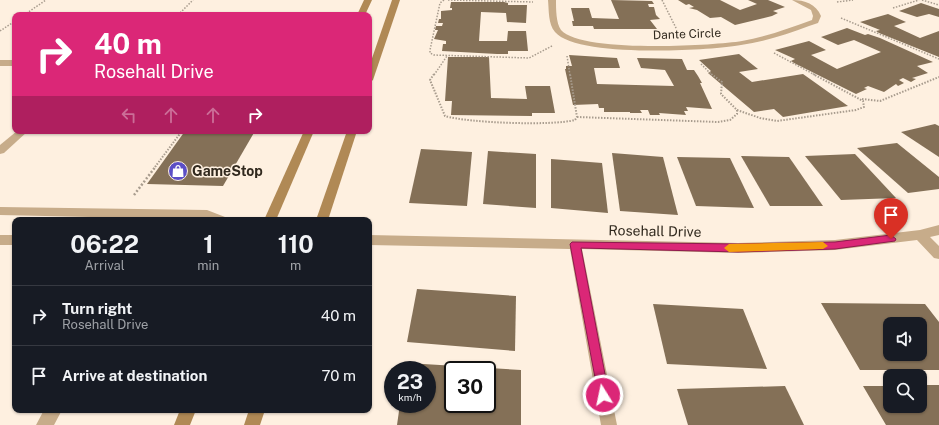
<!DOCTYPE html>
<html lang="en">
<head>
<meta charset="utf-8">
<style>
  body { margin:0; font-family:"Public Sans",sans-serif; background:#242831; color:#f1f3f6; height:100vh; display:flex; flex-direction:column; font-size:15px; white-space:nowrap }
  * { box-sizing:border-box; margin:0 }
  p { font-size:13px; color:#9ea1a6 }
  .icon { flex:none; width:22px; height:22px; fill:none; stroke:currentColor; stroke-width:2; stroke-linecap:round; stroke-linejoin:round }
  .map { position:relative; flex:1; overflow:hidden }
  .panel { position:absolute; left:12px; top:217px; width:360px; height:196px; display:flex; flex-direction:column; background:#171b24; border-radius:8px; box-shadow:0 1px 3px #0004 }
  .panel>* { flex:none }
  .guide { position:absolute; left:12px; top:12px; width:360px; height:122px; border-radius:8px; box-shadow:0 1px 3px #0004; background:#db2777; color:#fff; overflow:hidden }
  .buttons { position:absolute; left:883px; top:317px; display:grid; gap:8px }
  .buttons a { display:grid; place-items:center; width:44px; height:44px; border-radius:8px; background:#171b24; box-shadow:0 1px 3px #0004; font-size:20px }
  .speed { position:absolute; left:384px; top:361px; display:flex; gap:8px; font-size:20px; font-weight:700; text-align:center }
  .speed>* { display:grid; place-content:center; width:52px; height:52px; border-radius:50%; background:#171b24; box-shadow:0 1px 3px #0004; line-height:1 }
  .speed small { font-size:10px; font-weight:400 }
  .speed .limit { border:2px solid #111; border-radius:6px; background:#fff; color:#111 }
  .pin { position:absolute; display:grid; place-items:center; width:34px; height:34px; color:#fff; margin:-41px -17px; border-radius:50% 50% 50% 0; rotate:-45deg; box-shadow:0 0 4px #0007 }
  .pin .icon { rotate:45deg }
  .me { position:absolute; width:44px; margin:-22px; rotate:350deg; stroke-linejoin:round; filter:drop-shadow(0 0 3px #0008) }
  .turn { display:flex; align-items:center; gap:14px; height:84px; padding:0 16px; font-size:18px }
  .turn .icon { width:52px; height:52px; stroke-width:2.5 }
  .turn b { display:block; font-size:28px; line-height:34px }
  .lanes { display:flex; align-items:center; height:38px; padding:0 16px; background:#0003; justify-content:center; gap:20px; direction:ltr }
  .lanes .off { opacity:.35 }
  .eta { display:flex; justify-content:space-evenly; align-items:center; height:68px; text-align:center }
  .eta b { font-size:24px; font-weight:700; line-height:28px }
  ul { padding:0; list-style:none }
  li { display:flex; align-items:center; gap:12px; height:60px; padding:0 16px; border-top:1px solid #363941 }
  li div { flex:1 }
  li b { display:block; font-size:15px }
  li em { font-style:normal }
  .map>svg:first-child { display:block }
</style>
</head>
<body>
<div class="map">
<svg width="939" height="425" viewBox="0 0 939 425">
  <rect width="100%" height="100%" fill="#fef0e0"/>
  <!-- building -->
  <g fill="#847057" fill-rule="evenodd">
    <polygon points="611,0 652,1 654,4 648,4 649,7 654,7 656,15 660,19 650,20 657,29 594,29 593,26 573,26 572,21 574,21 571,8 589,8 592,18 619,19"/>
    <polygon points="678,0 720,0 740,10 757,4 748,0 768,0 785,7 773,11 778,13 772,16 735,25 721,17 710,18 697,10 689,8 694,7 689,4 686,5"/>
    <polygon points="451,2 504,2 508,3 508,5 527,5 526,23 507,22 506,13 481,12 479,41 507,41 508,31 526,31 528,51 508,51 508,54 497,54 442,51 443,44 446,44 446,41 434,39 438,30 435,30 436,26 442,26 443,23 438,23 439,19 441,19 441,11 452,10 452,8 450,8"/>
    <polygon points="921,3 939,9 939,17 929,14 917,17 899,11"/>
    <polygon points="888,14 906,22 894,26 920,38 939,31 939,57 879,33 876,31 880,30 860,22"/>
    <polygon points="847,28 865,35 868,34 880,38 933,62 917,66 928,73 912,78 916,79 911,82 903,78 899,80 904,83 898,86 896,84 884,92 868,86 864,88 867,89 856,94 794,63 791,61 795,59 775,50 809,41 826,50 811,55 837,69 881,52 854,40 838,45 821,37"/>
    <polygon points="739,54 758,69 739,72 752,82 803,74 848,106 783,117 774,109 754,112 708,73 711,71 699,60"/>
    <polygon points="569,55 617,58 620,68 594,68 597,84 674,86 665,70 641,68 637,58 682,59 687,70 694,70 698,76 702,83 700,83 712,109 686,107 688,111 684,111 686,115 659,113 660,115 650,115 648,110 640,110 642,113 630,113 630,112 604,112 604,108 599,108 598,104 573,105 565,69 566,69 566,66 572,66"/>
    <polygon points="448,57 489,57 491,98 527,99 525,86 550,86 555,113 532,113 532,116 451,115 452,101 445,101"/>
    <polygon points="935,124 939,126 939,157 901,132"/>
    <polygon points="185,131 255,131 223,186 147,184"/>
    <polygon points="897,143 939,177 939,189 908,193 857,148"/>
    <polygon points="421,149 472,152 467,206 409,203"/>
    <polygon points="488,151 536,154 536,208 483,204"/>
    <polygon points="612,153 663,157 678,215 620,211"/>
    <polygon points="855,154 896,198 841,200 805,156"/>
    <polygon points="741,156 789,157 823,206 770,206"/>
    <polygon points="677,157 730,158 754,208 696,206"/>
    <polygon points="551,159 602,163 608,213 551,208"/>
    <polygon points="417,289 516,296 515,351 407,342"/>
    <path d="M821 303 925 304 939 322V370H860ZM890 324H920V354H890Z"/>
    <polygon points="653,304 743,309 767,369 667,364"/>
    <path d="M407 363 521 370V425H397L400 404H427V370H405ZM453 370H487V404H453Z"/>
    <polygon points="920,385 939,385 939,425 886,425 863,386 890,386 890,406 920,406"/>
    <polygon points="785,386 804,425 688,425 677,389"/>
  </g>
  <g fill="none" stroke-linecap="round" stroke-linejoin="round">
    <!-- path-far2 -->
    <g stroke="#a89c8e" stroke-width="1.5" stroke-dasharray="1.5 1.5" stroke-linecap="butt">
      <polyline points="444,0 440,3 430,50 430,53 434,55 529,58 552,46"/>
      <polyline points="448,0 533,2"/>
      <polyline points="662,0 678,32"/>
      <polyline points="922,0 939,5"/>
      <polyline points="837,2 853,0"/>
      <polyline points="893,8 919,0"/>
      <polyline points="24,15 46,0"/>
      <polyline points="178,15 193,0"/>
      <polyline points="841,18 939,59"/>
      <polyline points="0,31 15,21"/>
      <polyline points="774,53 815,75"/>
      <polyline points="567,56 570,75"/>
      <polyline points="701,64 712,75"/>
      <polyline points="434,75 447,56"/>
    </g>
    <!-- path-far1 -->
    <g stroke="#a89c8e" stroke-width="2" stroke-dasharray="1.5 1.5" stroke-linecap="butt">
      <path d="M434 74 430 80 445 116C468 123 552 126 575 120L577 117 570 74"/>
      <polyline points="862,99 880,101 939,77"/>
      <polyline points="737,110 760,118 777,121 856,110 864,107 863,101 813,74"/>
      <polyline points="577,117 718,122 730,120 737,114 737,110 721,94 722,82 711,74"/>
      <polyline points="155,167 182,131"/>
    </g>
    <!-- path -->
    <polyline stroke="#a89c8e" stroke-width="2.5" stroke-dasharray="2 2" stroke-linecap="butt" points="134,195 156,166"/>
    <!-- service -->
    <g fill="#c7ac8a" fill-rule="evenodd">
      <rect x="0" y="60" width="15" height="6"/>
      <polygon points="17,131 28,131 4,153 0,154 0,145"/>
      <polygon points="0,207 207,210 225,217 227,220 0,215"/>
      <rect x="0" y="235" width="15" height="10"/>
      <polygon points="44,410 62,410 54,425 36,425"/>
    </g>
    <!-- minor -->
    <g fill="#c7ac8a" fill-rule="evenodd">
      <path d="M548 0H556C556 9 556 23 561 30 581 53 711 46 742 41 766 37 789 28 812 20L813 16 811 10 792 0C805 0 816 4 821 16L818 23 809 26C787 34 764 42 741 45 708 51 577 58 555 32 548 24 549 10 548 0Z"/>
      <polygon points="939,225 939,235 930,237 939,246 939,259 934,258 917,240 835,250 738,253 582,249 617,425 601,425 570,249 369,245 369,235 738,243 835,240 920,230"/>
    </g>
    <!-- secondary -->
    <g fill="#b08955" fill-rule="evenodd">
      <polygon points="364,0 372,0 365,15 357,15"/>
      <polygon points="392,0 400,0 373,80 369,83 369,67"/>
      <polygon points="304,131 314,131 276,220 264,220"/>
      <polygon points="347,131 357,131 328,220 316,220"/>
      <polygon points="180,410 196,410 190,425 174,425"/>
      <polygon points="249,410 265,410 260,425 244,425"/>
    </g>
  </g>
  <!-- route -->
  <polygon fill="#db2777" stroke="#8e194d" points="891,235 896,239 895,241 835,249 738,252 581,248 609,395 608,399 603,400 599,399 570,244 572,242 738,244 835,242"/>
  <!-- slow -->
  <polygon fill="#f59e0b" points="823,242 828,246 823,249 729,252 724,248 729,244"/>
  <!-- icons -->
  <defs>
    <g id="shop-disc" transform="scale(1)"><circle r="9.5" fill="#5b4ec6" stroke="#fef0e0"/><path d="M-5-2.5h2.3a2.7 3.5 0 0 1 5.4 0H5L5.5 6h-11ZM-1.5-2.5h3a1.5 2.3 0 0 0-3 0Z" fill="#fff"/></g>
  </defs>
  <g fill-rule="evenodd">
    <use href="#shop-disc" x="178" y="171"/>
  </g>
  <g text-anchor="middle" dominant-baseline="central" stroke-width="3" stroke-linejoin="round" paint-order="stroke">
    <!-- far-street labels -->
    <g font-size="12" fill="#31291e" stroke="#fef0e0">
      <text transform="translate(687 34) rotate(-2)">Dante Circle</text>
    </g>
    <!-- poi labels -->
    <g font-size="14" font-weight="bold" fill="#31291e" stroke="#fef0e0" text-anchor="start">
      <text x="192" y="171">GameStop</text>
    </g>
    <!-- street labels -->
    <g font-size="14" fill="#31291e" stroke="#fef0e0">
      <text transform="translate(655 231) rotate(1)">Rosehall Drive</text>
    </g>
  </g>
</svg>
<div class="buttons">
<a><svg class="icon" aria-label="sound" viewBox="0 0 24 24"><path d="M4 9h4l5-4v14l-5-4H4zM17 9q2 3 0 6"/></svg></a>
<a><svg class="icon" aria-label="search" viewBox="0 0 24 24"><circle cx="10" cy="10" r="6"/><path d="M15 15l6 6"/></svg></a>
</div>
<div class="speed"><div>23<small>km/h</small></div><div class="limit">30</div></div>
<div class="pin" style="left:891px;top:239px;background:#d93025"><svg class="icon" aria-label="arrive" viewBox="0 0 24 24"><path d="M6 21V4h12l-3 4 3 4H6"/></svg></div>
<svg class="me" style="left:603px;top:395px" viewBox="-20 -20 40 40"><circle r="17" fill="#db2777" stroke="#fff" stroke-width="3"/><path d="M0-11L8 9 0 5-8 9z" fill="#fff"/></svg>
<div class="guide">
<div class="turn"><svg class="icon" aria-label="right" viewBox="0 0 24 24"><path d="M7 20v-9h11M14 6l5 5-5 5"/></svg><div><b>40 m</b>Rosehall Drive</div></div>
<div class="lanes"><svg class="icon off" aria-label="left" viewBox="0 0 24 24"><path d="M17 20v-9H6M10 6l-5 5 5 5"/></svg><svg class="icon off" aria-label="ahead" viewBox="0 0 24 24"><path d="M12 20V5M6 11l6-6 6 6"/></svg><svg class="icon off" aria-label="ahead" viewBox="0 0 24 24"><path d="M12 20V5M6 11l6-6 6 6"/></svg><svg class="icon" aria-label="right" viewBox="0 0 24 24"><path d="M7 20v-9h11M14 6l5 5-5 5"/></svg></div>
</div>
<section class="panel">
<div class="eta">
<div><b>06:22</b><p>Arrival</p></div>
<div><b>1</b><p>min</p></div>
<div><b>110</b><p>m</p></div>
</div>
<ul>
<li><svg class="icon" aria-label="right" viewBox="0 0 24 24"><path d="M7 20v-9h11M14 6l5 5-5 5"/></svg><div><b>Turn right</b><p>Rosehall Drive</p></div><em>40 m</em></li>
<li><svg class="icon" aria-label="arrive" viewBox="0 0 24 24"><path d="M6 21V4h12l-3 4 3 4H6"/></svg><div><b>Arrive at destination</b></div><em>70 m</em></li>
</ul>
</section>
</div>
</body>
</html>
